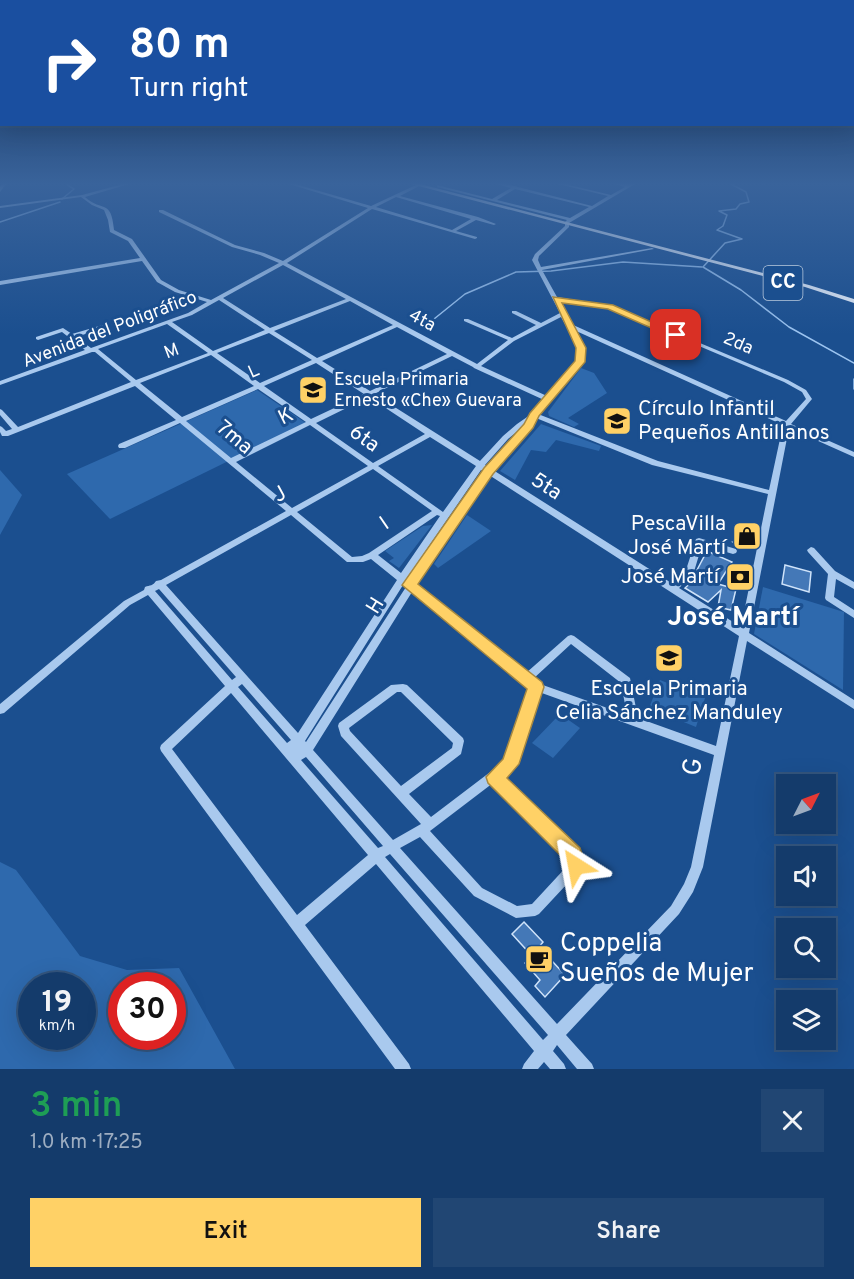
<!DOCTYPE html>
<html lang="en">
<head>
<meta charset="utf-8">
<style>
  body { margin:0; font-family:Overpass,sans-serif; background:#214673; color:#f1f3f6; height:100vh; display:flex; flex-direction:column; font-size:22px; white-space:nowrap }
  * { box-sizing:border-box; margin:0 }
  p { font-size:20px; color:#9dadc1 }
  .icon { flex:none; width:33px; height:33px; fill:none; stroke:currentColor; stroke-width:2; stroke-linecap:round; stroke-linejoin:round }
  .map { position:relative; height:1069px; overflow:hidden }
  .panel { display:flex; flex-direction:column; background:#143b6b; flex:1 }
  .panel>* { flex:none }
  .hud { position:absolute; left:0px; top:0px; width:855px; height:126px; box-shadow:0 6px 24px #0002,0 0 0 2px #33557e; background:#1a4fa0; color:#fff; overflow:hidden }
  .needle { width:39px; rotate:48deg }
  .controls { position:absolute; left:776px; top:774px; display:grid; gap:12px }
  .controls a { display:grid; place-items:center; width:60px; height:60px; border-radius:0px; background:#143b6b; box-shadow:0 6px 24px #0002,0 0 0 2px #33557e; font-size:30px }
  .speed { position:absolute; left:18px; top:972px; display:flex; gap:12px; font-size:30px; font-weight:700; text-align:center }
  .speed>* { display:grid; place-content:center; width:78px; height:78px; border-radius:50%; background:#143b6b; box-shadow:0 6px 24px #0002,0 0 0 2px #33557e; line-height:1 }
  .speed small { font-size:15px; font-weight:400 }
  .speed .limit { border:9px solid #d22; background:#fff; color:#111 }
  .pin { position:absolute; display:grid; place-items:center; width:51px; height:51px; color:#fff; margin:-26px; border-radius:12px; box-shadow:0 3px 9px #0006 }
  .me { position:absolute; width:66px; margin:-33px; rotate:326deg; stroke-linejoin:round; filter:drop-shadow(0 0 4px #0008) }
  .turn { display:flex; align-items:center; gap:21px; height:126px; padding:0 30px; font-size:27px }
  .turn .icon { width:78px; height:78px; stroke-width:2.5 }
  .turn b { display:block; font-size:42px; line-height:51px }
  .round { display:grid; place-items:center; flex:none; width:63px; height:63px; border-radius:0px; background:#214673 }
  .overview { display:flex; align-items:center; justify-content:space-between; height:102px; padding:0 30px }
  h1 { font-size:36px; font-weight:600; line-height:45px; color:#1e9e55 }
  .primary-button { display:flex; gap:12px; margin-top:auto; padding:12px 30px }
  .primary-button a { flex:1; height:69px; border-radius:0px; background:#ffd166; color:#111; font-size:24px; font-weight:600; line-height:69px; text-align:center }
  .primary-button a+a { background:#214673; color:#f1f3f6 }
  .map>svg:first-child { display:block }
</style>
</head>
<body>
<div class="map">
<svg width="854" height="1069" viewBox="0 0 854 1069">
  <rect width="100%" height="100%" fill="#1b4f8f"/>
  <!-- green -->
  <g fill="#2e69ad" fill-rule="evenodd">
    <polygon points="581,368 594,373 607,393 568,418 579,424 574,427 549,416 548,412"/>
    <polygon points="257,390 306,423 110,519 67,474"/>
    <polygon points="541,424 601,446 599,451 556,440 546,452 531,450 515,480 500,471"/>
    <polygon points="0,470 22,495 0,535"/>
    <polygon points="467,515 491,531 438,568 434,564"/>
    <polygon points="432,525 399,568 389,561 394,558 385,551 423,526"/>
    <polygon points="763,587 844,612 843,690 754,634"/>
    <polygon points="660,680 705,698 696,727 649,708"/>
    <polygon points="560,714 580,728 553,758 532,743"/>
    <path d="M0 862 16 870 80 956 127 970 179 968 235 1069H0ZM32 986H82V1036H32ZM122 986H172V1036H122Z"/>
  </g>
  <g fill="none" stroke-linecap="round" stroke-linejoin="round">
    <!-- stream -->
    <g stroke="#9cc4f0" stroke-width="1.5">
      <polyline points="731,184 746,192 749,202 740,204 736,209 719,211 727,215 723,226 717,230 742,239 725,243 703,267 741,290 789,327 854,363"/>
      <polyline points="62,199 74,189 66,184"/>
      <polyline points="0,222 60,202"/>
      <polyline points="434,319 465,294 516,272 551,271 623,262 702,267"/>
      <polyline points="854,379 854,389"/>
    </g>
  </g>
  <!-- building -->
  <g fill="#4478b7" stroke="#cfe3fa" stroke-width="1.5">
    <polygon points="744,527 749,529 748,532 752,534 754,541 739,546 733,542 741,540"/>
    <polygon points="707,551 732,562 718,584 736,589 731,610 718,607 721,590 708,602 685,588 702,572 697,570"/>
    <polygon points="785,565 811,572 809,592 782,584"/>
    <polygon points="524,922 543,942 539,947 565,975 545,997 535,986 540,980 525,963 532,956 512,934"/>
  </g>
  <g fill="none" stroke-linecap="round" stroke-linejoin="round">
    <!-- minor -->
    <g fill="#a9c9ee" fill-rule="evenodd">
      <polygon points="2,184 6,184 0,192 0,187"/>
      <path d="M123 184H129L85 197C103 213 111 198 114 230L132 239 161 280 179 290 211 300 279 263 260 255 232 247 159 212V210H163L235 245 264 253 283 261 368 208 289 184H295L371 206 418 184H423L400 196 478 217 496 224 494 225 476 220 456 231 477 237V238L475 239 372 209 287 263 477 364 508 340 464 321V319H468L512 338 536 325 512 313V311H516L541 323 560 313 532 260 535 254 565 226V222L567 220 437 187V185L492 199 511 188 497 184C503 184 514 185 518 187L592 206 608 196 558 184H565L611 195 625 187 615 184H635L569 223V227L539 256 538 260 541 267 652 248 654 249 542 270 557 297 612 306 788 380 806 390 812 399 791 424 854 452V457L789 428 749 633 854 700V709L747 641 703 867 693 892 679 914 566 1035 592 1064 594 1069H577L557 1045 553 1051 564 1064 566 1069H550L544 1062 538 1069H522L524 1064 534 1051 376 864 305 925 409 1064 411 1069H395L161 751 160 748 161 745 225 686 148 595 130 605 4 713 0 714V704L124 601 144 590 145 587C150 585 153 586 156 581L161 580 286 511 180 423 125 448H119L118 446 119 444 176 420 135 386 8 436H2L0 432V426L2 427 6 431 12 429 0 415V409L2 410 18 427 131 382 95 352H92L0 385V381L85 350 62 332 38 340 36 339V337L63 328 72 334 106 324H110V326L76 337 91 348 188 313 207 302 175 292 157 282 142 261 0 285V281L140 258 128 241 110 232 108 220 104 210 92 205 81 197 0 208V206L82 195ZM515 189 589 207 570 218 497 200ZM396 197 471 219 452 230 376 207ZM283 265 346 299 270 328 223 298ZM219 300 265 330 213 351 172 322 192 315ZM350 301 393 325 317 358 274 331ZM559 301 609 308 784 382 802 392 806 399 786 421 571 324ZM561 317 578 348 577 362 547 396 481 366 514 341ZM167 324 208 353 136 380 98 349ZM397 327 447 354 370 391 322 361ZM574 330 783 425 769 490 658 461 538 414 583 362 584 348ZM269 333 312 360 260 383 217 353ZM211 355 254 386 182 417 140 383ZM452 356 473 367 474 368 544 400 530 415 517 424 503 436 480 461 374 394ZM316 363 364 394 311 419 264 386ZM258 389 306 422 231 458 186 421ZM369 397 425 434 373 463 316 423ZM536 418 652 465 768 494 741 627 679 588 693 575 702 545 733 554 736 553 737 551 736 549 699 538 696 539 685 573 673 584 493 470 531 426ZM310 425 368 466 292 508 236 462ZM525 425 488 467 485 465 508 439ZM430 437 476 466 443 512 378 466ZM373 469 432 511 369 553 362 556 352 557 297 512ZM481 470 484 471 449 519 410 581 407 578ZM489 475 739 636 716 746 638 718 630 678 574 636 571 635 568 636 526 673 416 585 455 523ZM291 515 347 562H363L371 559 397 580 298 733 166 585ZM437 515 440 516 401 573 378 555ZM403 585 406 587 306 742 305 741ZM159 589 236 677 232 680 155 591ZM412 592 531 688 506 760 431 817 409 794 461 754 464 741 463 738 407 685 403 684 391 685 339 723 338 726 341 736 421 824 393 840 313 750ZM571 644 621 683 627 715 540 684 533 679ZM242 684 291 740 287 743 238 687ZM397 692H401L453 743 452 748 401 786 350 731 349 728ZM539 692 714 755 691 867 684 884 671 906 557 1024 400 848 420 837 474 896 516 918 535 916 539 914 580 870 582 866 577 851 502 776 514 766 515 763ZM231 693 368 855 297 915 172 749ZM306 757 383 846 378 848 301 760ZM493 783 568 858 569 864 532 904 517 906 482 888 430 831ZM390 854 548 1035 543 1040 385 857Z"/>
      <polygon points="811,547 814,548 835,571 854,582 854,589 836,579 834,597 854,610 854,618 826,600 825,598 828,574 808,552 807,550"/>
    </g>
    <!-- major -->
    <polygon fill="#f0f6ff" fill-rule="evenodd" points="411,184 420,184 809,285 854,299 854,303 805,287"/>
  </g>
  <!-- sky -->
  <linearGradient id="sky" x2="0" y2="1"><stop stop-color="#0f2b4f"/><stop offset="0.55" stop-color="#39639b"/><stop offset="1" stop-color="#39639b" stop-opacity="0"/></linearGradient>
  <rect width="854" height="334" fill="url(#sky)"/>
  <!-- route -->
  <polygon fill="#ffd166" stroke="#a68842" stroke-width="1.5" points="553,297 613,305 681,335 672,337 608,309 562,303 586,348 585,362 539,416 533,428 493,474 418,584 542,682 544,687 519,764 507,778 580,848 586,866 583,873 576,876 569,873 565,860 488,783 486,777 503,759 527,689 402,585 484,468 524,424 530,413 575,361 576,348"/>
  <!-- icons -->
  <defs>
    <g id="school-square" transform="scale(1.5)"><rect x="-9" y="-9" width="18" height="18" rx="4" fill="#ffd166" stroke="#1b4f8f"/><path d="M0-5L7-2L0 1L-7-2ZM-4 1L0 2.5L4 1V4Q0 6-4 4Z" fill="#111"/></g>
    <g id="shop-square" transform="scale(1.5)"><rect x="-9" y="-9" width="18" height="18" rx="4" fill="#ffd166" stroke="#1b4f8f"/><path d="M-5-2.5h2.3a2.7 3.5 0 0 1 5.4 0H5L5.5 6h-11ZM-1.5-2.5h3a1.5 2.3 0 0 0-3 0Z" fill="#111"/></g>
    <g id="bank-square" transform="scale(1.5)"><rect x="-9" y="-9" width="18" height="18" rx="4" fill="#ffd166" stroke="#1b4f8f"/><path d="M-6-4H6V4H-6ZM0-2.3a2.3 2.3 0 1 0 0 4.6a2.3 2.3 0 1 0 0-4.6Z" fill="#111"/></g>
    <g id="cafe-square" transform="scale(1.5)"><rect x="-9" y="-9" width="18" height="18" rx="4" fill="#ffd166" stroke="#1b4f8f"/><path d="M-5.5-4.5H6V0H3Q3 3.5 0 3.5H-2.5Q-5.5 3.5-5.5 0ZM3-3.2v2h1.7v-2ZM-6 4.5H4V6H-6Z" fill="#111"/></g>
  </defs>
  <g fill-rule="evenodd">
    <use href="#school-square" x="313" y="390"/>
    <use href="#school-square" x="617" y="421"/>
    <use href="#shop-square" x="747" y="536"/>
    <use href="#bank-square" x="740" y="577"/>
    <use href="#school-square" x="669" y="658"/>
    <use href="#cafe-square" x="539" y="959"/>
  </g>
  <g text-anchor="middle" dominant-baseline="central" stroke-width="6" stroke-linejoin="round" paint-order="stroke">
    <!-- far-street labels -->
    <g font-size="18" fill="#fff" stroke="#1b4f8f">
      <text transform="translate(422 321) rotate(28)">4ta</text>
      <text transform="translate(110 330) rotate(-21)">Avenida del Poligráfico</text>
      <text transform="translate(738 344) rotate(23)">2da</text>
      <text transform="translate(172 352) rotate(-21)">M</text>
      <text transform="translate(254 372) rotate(-24)">L</text>
    </g>
    <!-- far-poi labels -->
    <g font-size="18" fill="#fff" stroke="#1b4f8f" text-anchor="start">
      <text x="334" y="380">Escuela Primaria<tspan x="334" dy="21">Ernesto «Che» Guevara</tspan></text>
    </g>
    <!-- shield labels -->
    <rect fill="#1b4f8f" stroke="#bbcadd" stroke-width="1.5" x="763.5" y="266" width="39" height="34" rx="4.5"/>
    <g font-size="20" font-weight="bold" fill="#fff">
      <text x="783" y="283">CC</text>
    </g>
    <!-- poi labels -->
    <g font-size="21" fill="#fff" stroke="#1b4f8f" text-anchor="end">
      <text x="638" y="409" text-anchor="start">Círculo Infantil<tspan x="638" dy="24">Pequeños Antillanos</tspan></text>
      <text x="726" y="524">PescaVilla<tspan x="726" dy="24">José Martí</tspan></text>
      <text x="719" y="577">José Martí</text>
      <text x="669" y="689" text-anchor="middle">Escuela Primaria<tspan x="669" dy="24">Celia Sánchez Manduley</tspan></text>
    </g>
    <!-- street labels -->
    <g font-size="21" fill="#fff" stroke="#1b4f8f">
      <text transform="translate(286 417) rotate(-26)">K</text>
      <text transform="translate(234 438) rotate(40)">7ma</text>
      <text transform="translate(364 439) rotate(35)">6ta</text>
      <text transform="translate(546 487) rotate(33)">5ta</text>
      <text transform="translate(280 495) rotate(-29)">J</text>
      <text transform="translate(385 524) rotate(-34)">I</text>
      <text transform="translate(376 606) rotate(-58)">H</text>
    </g>
    <!-- near-street labels -->
    <g font-size="26" fill="#fff" stroke="#1b4f8f">
      <text transform="translate(694 767) rotate(-79)">G</text>
    </g>
    <!-- near-poi labels -->
    <g font-size="26" fill="#fff" stroke="#1b4f8f" text-anchor="start">
      <text x="560" y="944">Coppelia<tspan x="560" dy="30">Sueños de Mujer</tspan></text>
    </g>
    <!-- district labels -->
    <g font-size="27" font-weight="bold" fill="#fff" stroke="#1b4f8f">
      <text x="733" y="618">José Martí</text>
    </g>
  </g>
</svg>
<div class="controls">
<a><svg class="needle" viewBox="-14 -14 28 28"><path d="M0-13l5 13h-10z" fill="#e53935"/><path d="M0 13l5-13h-10z" fill="#9dadc1"/></svg></a>
<a><svg class="icon" aria-label="sound" viewBox="0 0 24 24"><path d="M4 9h4l5-4v14l-5-4H4zM17 9q2 3 0 6"/></svg></a>
<a><svg class="icon" aria-label="search" viewBox="0 0 24 24"><circle cx="10" cy="10" r="6"/><path d="M15 15l6 6"/></svg></a>
<a><svg class="icon" aria-label="layers" viewBox="0 0 24 24"><path d="M12 4l9 5-9 5-9-5zM3 14l9 5 9-5"/></svg></a>
</div>
<div class="speed"><div>19<small>km/h</small></div><div class="limit">30</div></div>
<div class="pin" style="left:676px;top:335px;background:#d93025"><svg class="icon" aria-label="arrive" viewBox="0 0 24 24"><path d="M6 21V4h12l-3 4 3 4H6"/></svg></div>
<svg class="me" style="left:576px;top:866px" viewBox="-20 -20 40 40"><path d="M0-17L14 15 0 8-14 15z" fill="#ffd166" stroke="#fff" stroke-width="4"/></svg>
<div class="hud">
<div class="turn"><svg class="icon" aria-label="right" viewBox="0 0 24 24"><path d="M7 20v-9h11M14 6l5 5-5 5"/></svg><div><b>80 m</b>Turn right</div></div>
</div>
</div>
<section class="panel">
<div class="overview"><div><h1>3 min</h1><p>1.0 km · 17:25</p></div><a class="round"><svg class="icon" aria-label="close" viewBox="0 0 24 24"><path d="M6 6l12 12M18 6L6 18"/></svg></a></div>
<div class="primary-button"><a>Exit</a><a>Share</a></div>
</section>
</body>
</html>
